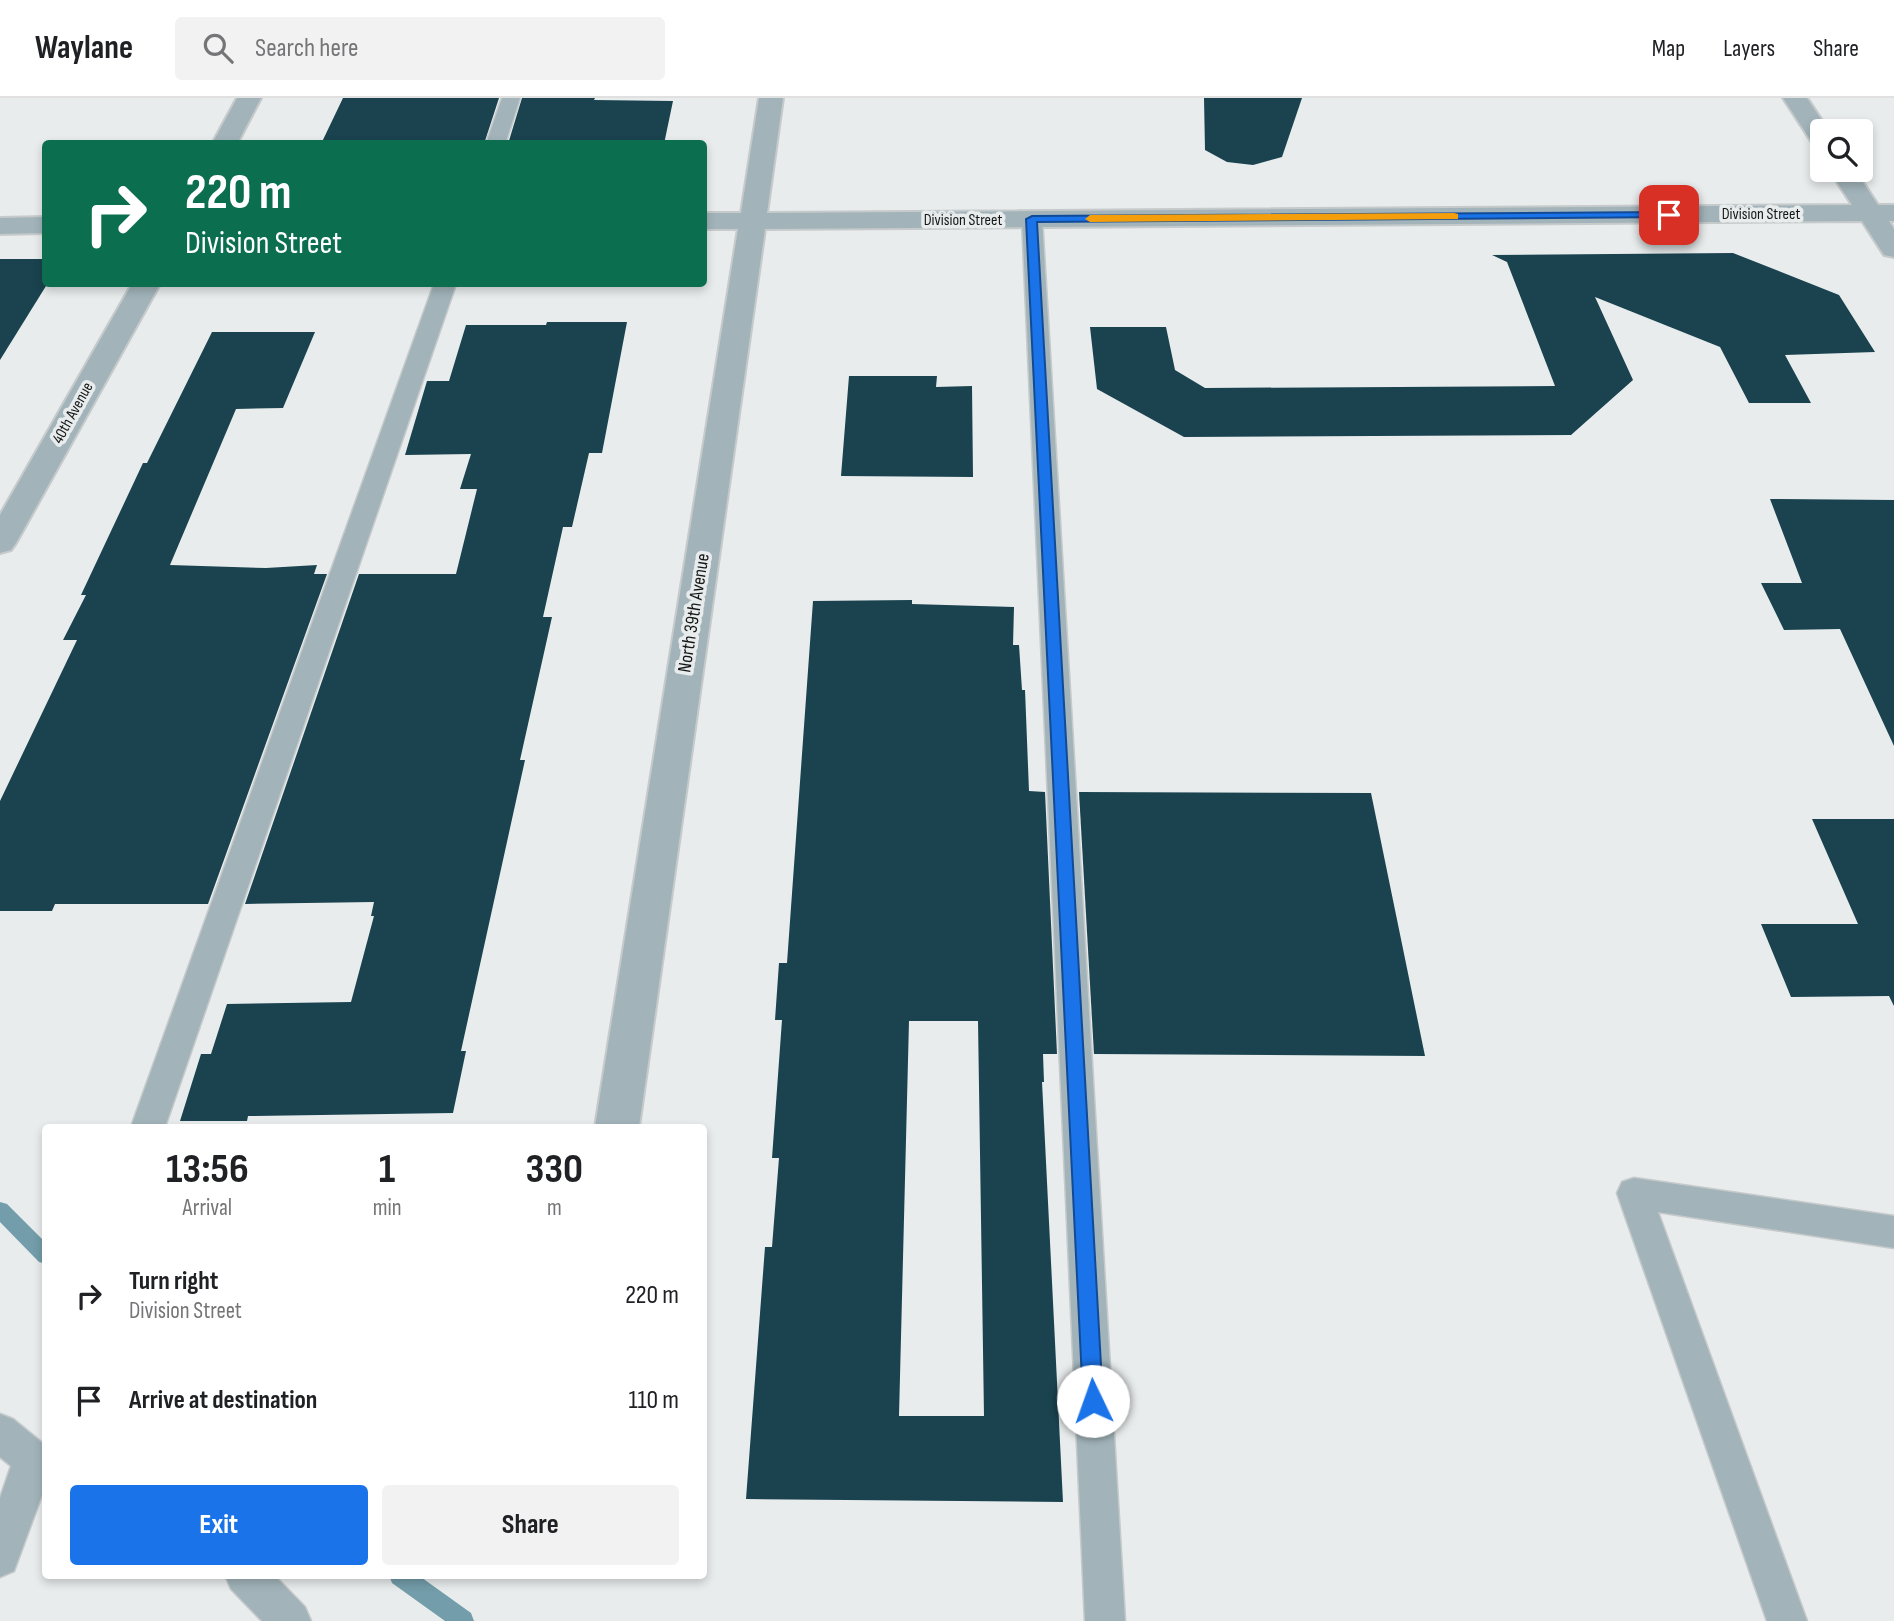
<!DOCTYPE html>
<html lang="en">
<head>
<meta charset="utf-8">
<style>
  body { margin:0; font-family:"Sofia Sans Condensed",sans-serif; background:#f2f2f2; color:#202124; height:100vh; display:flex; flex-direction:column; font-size:26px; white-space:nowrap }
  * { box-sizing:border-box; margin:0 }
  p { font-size:23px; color:#757577 }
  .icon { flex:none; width:38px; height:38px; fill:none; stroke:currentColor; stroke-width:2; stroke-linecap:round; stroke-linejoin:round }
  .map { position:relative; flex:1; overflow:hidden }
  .side { position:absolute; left:42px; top:1026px; width:665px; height:455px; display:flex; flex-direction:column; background:#fff; border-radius:7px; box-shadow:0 4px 10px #0003 }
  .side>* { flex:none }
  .banner { position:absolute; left:42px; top:42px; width:665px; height:147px; border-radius:7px; box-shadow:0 4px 10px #0003; background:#0b6e4f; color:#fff; overflow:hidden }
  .fabs { position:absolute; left:1810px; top:21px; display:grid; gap:14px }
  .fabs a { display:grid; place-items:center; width:63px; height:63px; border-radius:7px; background:#fff; box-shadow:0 4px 10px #0003; font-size:35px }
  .pin { position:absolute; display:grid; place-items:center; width:60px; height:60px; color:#fff; margin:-30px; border-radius:14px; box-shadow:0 4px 10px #0006 }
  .me { position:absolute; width:77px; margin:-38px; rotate:357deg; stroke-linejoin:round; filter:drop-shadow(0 0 5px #0008) }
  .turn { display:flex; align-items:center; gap:24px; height:147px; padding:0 28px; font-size:32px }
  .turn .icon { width:91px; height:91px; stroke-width:2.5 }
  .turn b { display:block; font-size:49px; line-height:60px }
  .eta { display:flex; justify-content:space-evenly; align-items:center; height:119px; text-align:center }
  .eta b { font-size:42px; font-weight:700; line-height:49px }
  .primary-button { display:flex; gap:14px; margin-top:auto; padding:14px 28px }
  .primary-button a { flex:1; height:80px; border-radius:7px; background:#1a73e8; color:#fff; font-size:28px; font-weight:700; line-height:80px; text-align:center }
  .primary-button a+a { background:#f2f2f2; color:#202124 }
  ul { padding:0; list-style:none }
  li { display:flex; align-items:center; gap:21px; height:105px; padding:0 28px }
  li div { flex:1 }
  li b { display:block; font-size:26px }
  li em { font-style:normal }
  header { display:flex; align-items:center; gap:42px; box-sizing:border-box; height:98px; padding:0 35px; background:#fff; border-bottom:2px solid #e0e0e0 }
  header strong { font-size:33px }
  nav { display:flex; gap:38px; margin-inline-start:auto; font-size:24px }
  .search { width:490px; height:63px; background:#f2f2f2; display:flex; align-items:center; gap:18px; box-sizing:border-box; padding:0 24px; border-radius:7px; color:#757577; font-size:26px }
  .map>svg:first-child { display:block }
</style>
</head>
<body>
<header>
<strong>Waylane</strong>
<div class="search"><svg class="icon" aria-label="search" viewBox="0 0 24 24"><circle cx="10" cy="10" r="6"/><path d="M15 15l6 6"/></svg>Search here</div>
<nav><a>Map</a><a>Layers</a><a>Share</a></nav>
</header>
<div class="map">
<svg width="1894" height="1523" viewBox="0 0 1894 1523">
  <rect width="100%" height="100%" fill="#e8eced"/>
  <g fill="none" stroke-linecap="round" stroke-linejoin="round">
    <!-- stream -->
    <g fill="#739daa" fill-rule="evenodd">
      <polygon points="0,1104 7,1106 46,1145 46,1166 39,1164 0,1124"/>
      <polygon points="389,1477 418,1477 471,1515 474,1523 445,1523 392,1485"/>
    </g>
  </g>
  <!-- building -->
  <g fill="#1a434f" fill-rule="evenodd">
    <polygon points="343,0 499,0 484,46 321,46"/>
    <polygon points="522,0 595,0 594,2 673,3 664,46 508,46"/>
    <polygon points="1204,0 1302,0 1282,59 1253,67 1227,64 1205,52"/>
    <polygon points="1733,155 1839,197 1875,254 1785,257 1811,305 1749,305 1720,249 1595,199 1633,282 1571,337 1184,339 1097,291 1090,229 1166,229 1175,272 1205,290 1555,288 1507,164 1492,157"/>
    <polygon points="0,161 46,161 46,188 0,262"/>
    <polygon points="547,224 627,224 602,355 589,355 572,429 563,429 543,519 552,519 520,662 525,662 461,953 466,953 453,1015 248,1018 247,1023 180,1023 201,956 211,956 227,906 351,904 374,818 371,818 374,804 245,806 359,476 456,476 477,391 460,391 471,356 405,357 427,283 449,283 466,227 546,227"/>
    <polygon points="212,234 315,234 283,310 236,311 170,467 266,470 317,467 314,476 327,476 208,806 55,806 52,813 0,813 0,703 77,542 63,542 86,497 81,497 143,365 147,365"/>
    <polygon points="849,278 937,278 936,289 972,288 973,379 841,378"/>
    <polygon points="1770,401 1894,402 1894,648 1840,531 1784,532 1761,485 1802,485"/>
    <path d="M912 502V506L1014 509 1013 547H1019L1022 592H1025L1029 693 1045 694 1057 956H1043L1044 984H1042L1063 1404 746 1401 765 1149H772L779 1060H772L782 922H775L779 865H787L813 503ZM909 923H978L984 1318H899Z"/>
    <polygon points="1079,694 1371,695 1425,958 1094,956"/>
    <polygon points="1812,721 1894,721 1894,908 1889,898 1791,899 1761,826 1858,826"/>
  </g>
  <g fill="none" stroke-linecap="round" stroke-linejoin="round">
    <!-- lane casing -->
    <g stroke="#c6cacb" stroke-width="3">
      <g id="lane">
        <polygon points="502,0 520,0 505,46 486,46"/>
        <polygon points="1032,115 1039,117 1042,121 1125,1523 1085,1523 1022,121 1025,117"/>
        <polygon points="434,186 456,186 165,1029 131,1029"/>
        <polygon points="1634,1080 1894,1118 1894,1150 1658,1114 1807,1523 1767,1523 1617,1095 1622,1084"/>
        <polygon points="0,1316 13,1321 46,1348 46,1386 14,1473 0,1479 0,1400 11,1368 0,1359"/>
        <polygon points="225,1477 274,1477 305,1509 311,1523 262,1523 231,1491"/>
      </g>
    </g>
    <!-- street casing -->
    <g stroke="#c6cacb" stroke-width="4">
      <g id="street">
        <polygon points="237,0 261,0 237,46 212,46"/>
        <polygon points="759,0 783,0 767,115 1852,107 1829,72 1855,72 1878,107 1894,107 1894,123 1889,123 1894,131 1894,159 1884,157 1862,123 765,131 639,1029 595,1029 738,131 704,131 704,115 741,115"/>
        <polygon points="1783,0 1807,0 1829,33 1822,33 1822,48 1813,46"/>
        <polygon points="46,119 46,135 0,136 0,120"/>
        <polygon points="132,186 160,186 16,445 11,452 0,455 0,417"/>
      </g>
    </g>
    <!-- lane -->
    <use href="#lane" fill="#a2b4ba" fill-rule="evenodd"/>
    <!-- street -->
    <use href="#street" fill="#a2b4ba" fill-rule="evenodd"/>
  </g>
  <!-- route -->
  <polygon fill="#1a73e8" stroke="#114b97" stroke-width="2" points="1669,114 1674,117 1672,119 1037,124 1103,1303 1100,1310 1093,1313 1086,1310 1083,1303 1026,121 1032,118"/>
  <!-- slow -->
  <polygon fill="#f59e0b" points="1454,115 1458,116 1458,121 1090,124 1085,121 1090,117"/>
  <g text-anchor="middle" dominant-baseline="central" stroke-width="7" stroke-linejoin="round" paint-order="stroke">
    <!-- far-street labels -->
    <g font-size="16" fill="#151717" stroke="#e8eced">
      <text x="1761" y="116">Division Street</text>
      <text x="963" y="122">Division Street</text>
      <text transform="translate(73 315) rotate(-61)">40th Avenue</text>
    </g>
    <!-- street labels -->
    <g font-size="19" fill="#151717" stroke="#e8eced">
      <text transform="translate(694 515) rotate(-81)">North 39th Avenue</text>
    </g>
  </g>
</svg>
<div class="fabs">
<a><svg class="icon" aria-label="search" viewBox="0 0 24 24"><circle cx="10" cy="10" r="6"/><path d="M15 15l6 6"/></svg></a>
</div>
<div class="pin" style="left:1669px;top:117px;background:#d93025"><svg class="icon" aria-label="arrive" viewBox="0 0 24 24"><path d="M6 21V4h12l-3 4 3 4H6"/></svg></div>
<svg class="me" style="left:1093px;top:1303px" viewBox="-20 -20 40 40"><circle r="19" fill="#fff"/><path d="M0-13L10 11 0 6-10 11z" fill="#1a73e8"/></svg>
<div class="banner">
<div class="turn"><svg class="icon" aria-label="right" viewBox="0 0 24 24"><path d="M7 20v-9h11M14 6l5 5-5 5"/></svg><div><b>220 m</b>Division Street</div></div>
</div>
<section class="side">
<div class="eta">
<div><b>13:56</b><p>Arrival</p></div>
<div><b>1</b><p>min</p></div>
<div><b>330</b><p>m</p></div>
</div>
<ul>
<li><svg class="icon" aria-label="right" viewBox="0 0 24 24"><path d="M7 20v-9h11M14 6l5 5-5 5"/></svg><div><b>Turn right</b><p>Division Street</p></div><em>220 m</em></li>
<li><svg class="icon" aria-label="arrive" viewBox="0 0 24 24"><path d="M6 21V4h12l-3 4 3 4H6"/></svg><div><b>Arrive at destination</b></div><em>110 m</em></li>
</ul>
<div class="primary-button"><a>Exit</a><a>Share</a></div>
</section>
</div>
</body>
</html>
